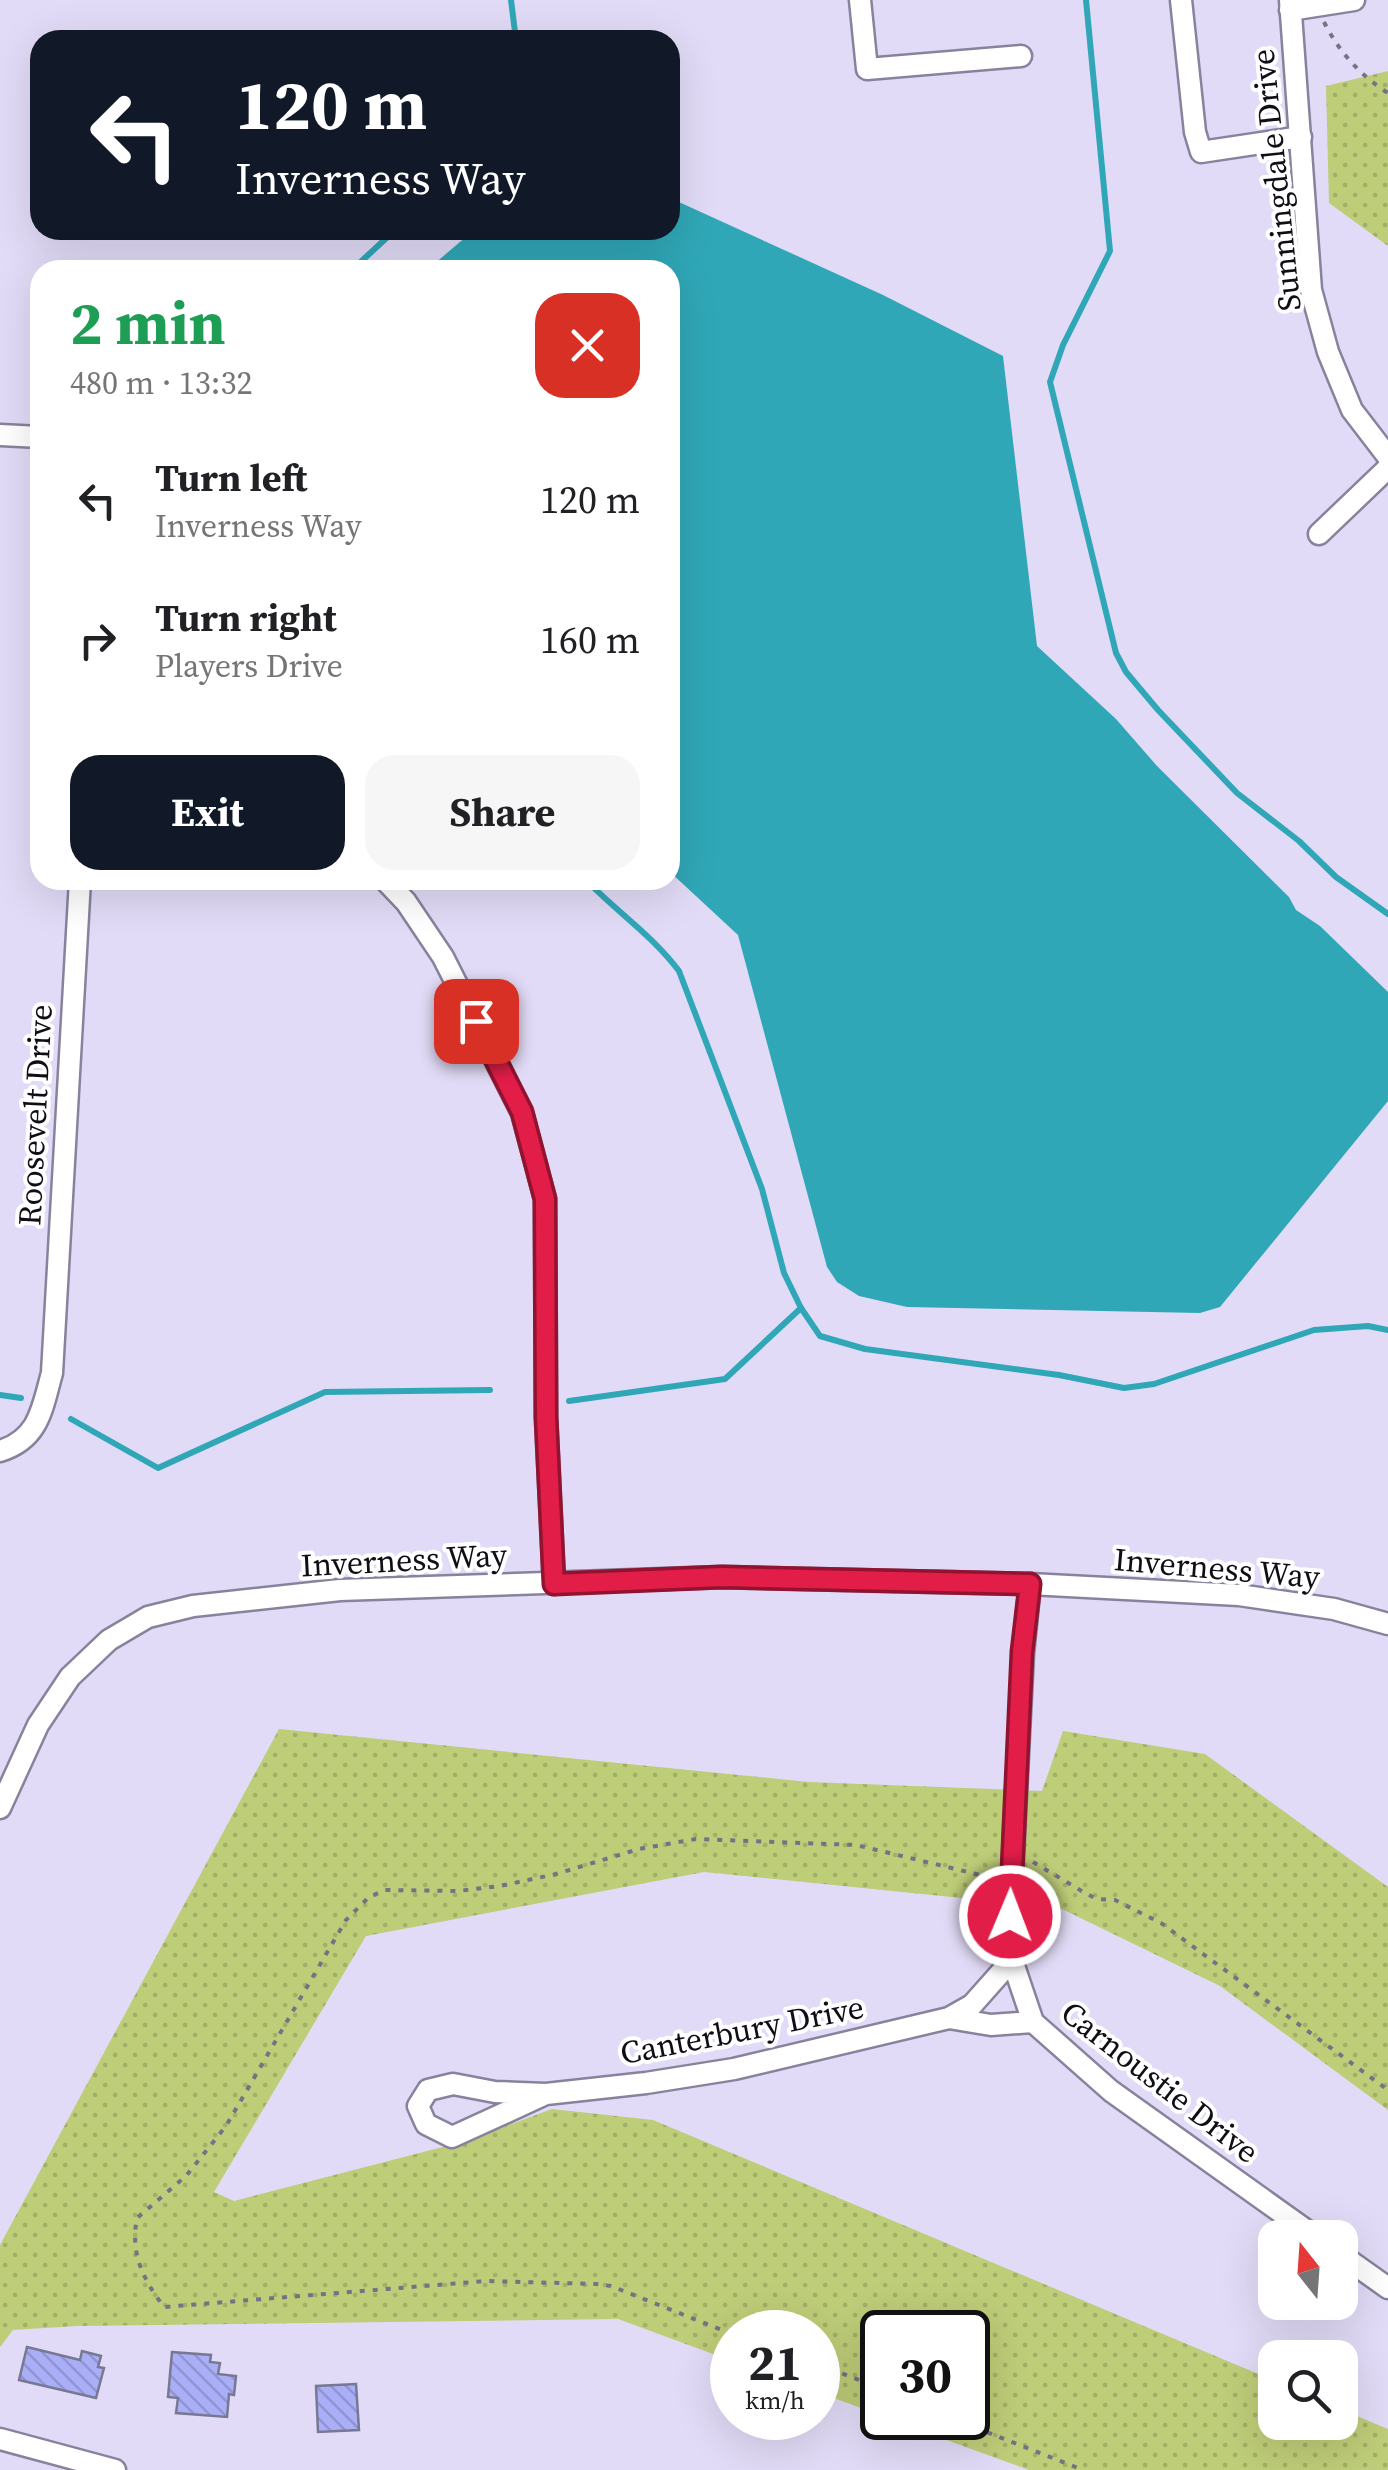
<!DOCTYPE html>
<html lang="en">
<head>
<meta charset="utf-8">
<style>
  body { margin:0; font-family:"Source Serif 4",serif; background:#f6f6f6; color:#202124; height:100vh; display:flex; flex-direction:column; font-size:38px; white-space:nowrap }
  * { box-sizing:border-box; margin:0 }
  p { font-size:32px; color:#757577 }
  .icon { flex:none; width:55px; height:55px; fill:none; stroke:currentColor; stroke-width:2; stroke-linecap:round; stroke-linejoin:round }
  .map { position:relative; flex:1; overflow:hidden }
  .drawer { position:absolute; left:30px; top:260px; width:650px; height:630px; display:flex; flex-direction:column; background:#fff; border-radius:30px; box-shadow:0 10px 40px #0002 }
  .drawer>* { flex:none }
  .guide { position:absolute; left:30px; top:30px; width:650px; height:210px; border-radius:30px; box-shadow:0 10px 40px #0002; background:#111827; color:#fff; overflow:hidden }
  .needle { width:65px; rotate:343deg }
  .buttons { position:absolute; left:1258px; top:2220px; display:grid; gap:20px }
  .buttons a { display:grid; place-items:center; width:100px; height:100px; border-radius:20px; background:#fff; box-shadow:0 10px 40px #0002; font-size:50px }
  .speed { position:absolute; left:710px; top:2310px; display:flex; gap:20px; font-size:50px; font-weight:700; text-align:center }
  .speed>* { display:grid; place-content:center; width:130px; height:130px; border-radius:50%; background:#fff; box-shadow:0 10px 40px #0002; line-height:1 }
  .speed small { font-size:25px; font-weight:400 }
  .speed .limit { border:5px solid #111; border-radius:15px; background:#fff; color:#111 }
  .pin { position:absolute; display:grid; place-items:center; width:85px; height:85px; color:#fff; margin:-42px; border-radius:20px; box-shadow:0 5px 15px #0006 }
  .me { position:absolute; width:110px; margin:-55px; rotate:1deg; stroke-linejoin:round; filter:drop-shadow(0 0 8px #0008) }
  .turn { display:flex; align-items:center; gap:35px; height:210px; padding:0 40px; font-size:45px }
  .turn .icon { width:130px; height:130px; stroke-width:2.5 }
  .turn b { display:block; font-size:70px; line-height:85px }
  .round { display:grid; place-items:center; flex:none; width:105px; height:105px; border-radius:30px; background:#f6f6f6 }
  .overview { display:flex; align-items:center; justify-content:space-between; height:170px; padding:0 40px }
  h1 { font-size:60px; font-weight:700; line-height:75px; color:#1e9e55 }
  .primary-button { display:flex; gap:20px; margin-top:auto; padding:20px 40px }
  .primary-button a { flex:1; height:115px; border-radius:30px; background:#111827; color:#fff; font-size:40px; font-weight:700; line-height:115px; text-align:center }
  .primary-button a+a { background:#f6f6f6; color:#202124 }
  ul { padding:0; list-style:none }
  li { display:flex; align-items:center; gap:30px; height:140px; padding:0 40px }
  li div { flex:1 }
  li b { display:block; font-size:38px }
  li em { font-style:normal }
  .map>svg:first-child { display:block }
</style>
</head>
<body>
<div class="map">
<svg width="1388" height="2470" viewBox="0 0 1388 2470">
  <defs>
    <pattern id="grass-dots" width="8" height="8" patternUnits="userSpaceOnUse" patternTransform="scale(2.5)"><rect width="8" height="8" fill="#becd78"/><path d="M2 2h.1M6 6h.1" fill="none" stroke="#a2af67" stroke-width="1.8" stroke-linecap="round"/></pattern>
    <pattern id="building-back-hatch" width="6" height="6" patternUnits="userSpaceOnUse" patternTransform="scale(2.5)"><rect width="6" height="6" fill="#aaaef7"/><path d="M-1 5l2 2M0 0l6 6M5-1l2 2" fill="none" stroke="#9194d3"/></pattern>
  </defs>
  <rect width="100%" height="100%" fill="#e2dbf7"/>
  <!-- grass -->
  <g fill="url(#grass-dots)">
    <polygon points="1388,71 1388,246 1329,203 1326,86"/>
    <polygon points="279,1729 809,1782 1042,1791 1063,1731 1205,1754 1388,1887 1388,2110 1220,1986 1060,1908 704,1872 366,1936 214,2192 234,2201 462,2142 552,2109 653,2120 1275,2381 1275,2422 1340,2422 1340,2409 1388,2429 1388,2470 1029,2470 886,2418 968,2418 968,2332 882,2332 882,2416 818,2392 818,2332 732,2332 732,2361 618,2319 77,2326 13,2330 0,2347 0,2245"/>
  </g>
  <!-- water -->
  <polygon fill="#30a7b7" points="670,198 883,295 1003,356 1037,646 1116,719 1157,766 1289,897 1296,910 1320,926 1388,992 1388,1101 1220,1307 1200,1313 907,1307 859,1296 837,1282 827,1267 738,935 670,872 670,270 427,270 474,230 670,230"/>
  <g fill="none" stroke-linecap="round" stroke-linejoin="round">
    <!-- stream -->
    <g stroke="#30a7b7" stroke-width="6">
      <polyline points="511,0 516,40"/>
      <polyline points="1086,0 1110,251 1063,345 1050,382 1116,653 1126,672 1158,710 1237,793 1299,841 1336,877 1388,914"/>
      <polyline points="352,270 395,230"/>
      <path d="M586 880C617 912 652 935 679 971L762 1189 784 1273 801 1308 820 1336 865 1349 1059 1375 1124 1388 1154 1384 1314 1330 1368 1326 1388 1330"/>
      <polyline points="0,1395 21,1398"/>
      <polyline points="569,1401 725,1379 801,1308"/>
      <polyline points="71,1419 158,1468 325,1392 490,1390"/>
    </g>
  </g>
  <!-- building -->
  <g fill="url(#building-back-hatch)" stroke="#777992" stroke-width="2.5">
    <polygon points="27,2347 80,2360 82,2351 101,2356 98,2367 104,2368 96,2398 19,2380"/>
    <polygon points="172,2352 211,2355 210,2362 220,2363 218,2374 236,2376 234,2395 229,2394 227,2417 176,2413 178,2398 168,2397"/>
    <polygon points="356,2384 359,2430 318,2432 316,2386"/>
  </g>
  <g fill="none" stroke-linecap="round" stroke-linejoin="round">
    <!-- minor casing -->
    <g stroke="#89829c" stroke-width="25">
      <g id="minor">
        <polyline points="860,0 867,69 1021,56"/>
        <polyline points="1181,0 1195,132 1201,152 1301,137"/>
        <polyline points="1290,0 1311,290 1328,352 1352,410 1388,457"/>
        <polyline points="1290,10 1354,0"/>
        <polyline points="0,435 40,437"/>
        <polyline points="1319,534 1388,468"/>
        <polyline points="385,880 406,902 443,957 522,1113 545,1199 546,1417 554,1584"/>
        <path d="M0 1451C39 1439 42 1409 52 1373L80 880"/>
        <polyline points="1030,1584 1023,1653 1010,1916 1012,1960 1033,2022 1111,2091 1317,2238"/>
        <polyline points="0,1808 38,1725 70,1677 109,1640 148,1617 193,1606 340,1590 722,1577 1030,1584 1239,1595 1334,1609 1388,1624"/>
        <polyline points="949,2018 991,2025 1033,2022"/>
        <polyline points="546,2094 452,2137 426,2124 418,2106 428,2090 453,2084 495,2092 546,2094 646,2083 734,2069 949,2018 972,2005 1012,1960"/>
        <polyline points="1340,2254 1388,2288"/>
        <polyline points="0,2439 115,2470"/>
      </g>
    </g>
    <!-- path -->
    <g stroke="#767184" stroke-width="4" stroke-dasharray="5 8" stroke-linecap="butt">
      <path d="M1324 22C1339 52 1360 75 1388 93"/>
      <polyline points="1033,1862 1085,1893 1097,1899 1115,1900 1161,1923 1388,2090"/>
      <path d="M732 2334 611 2286 596 2284 486 2281 164 2307C143 2279 130 2254 137 2218L186 2176 226 2126 346 1920 369 1897 385 1890 458 1891 500 1886 556 1874 639 1849 696 1839 856 1845 993 1878"/>
      <polyline points="818,2364 882,2389"/>
      <polyline points="951,2418 1083,2470"/>
    </g>
    <!-- minor -->
    <use href="#minor" stroke="#fff" stroke-width="20"/>
  </g>
  <g fill="none" stroke-linecap="round" stroke-linejoin="round">
    <!-- route casing -->
    <g stroke="#92132f" stroke-width="25">
      <polyline id="route" points="476,1021 522,1112 545,1199 546,1417 554,1584 722,1577 1030,1584 1022,1652 1010,1916"/>
    </g>
    <!-- route -->
    <use href="#route" stroke="#e11d48" stroke-width="18"/>
  </g>
  <g text-anchor="middle" dominant-baseline="central" stroke-width="8" stroke-linejoin="round" paint-order="stroke">
    <!-- street labels -->
    <g font-size="32" fill="#100d16" stroke="#fff">
      <text transform="translate(1276 180) rotate(-96)">Sunningdale Drive</text>
      <text transform="translate(35 1115) rotate(-87)">Roosevelt Drive</text>
      <text transform="translate(404 1560) rotate(-3)">Inverness Way</text>
      <text transform="translate(1217 1568) rotate(5)">Inverness Way</text>
      <text transform="translate(742 2030) rotate(-11)">Canterbury Drive</text>
      <text transform="translate(1160 2082) rotate(38)">Carnoustie Drive</text>
    </g>
  </g>
</svg>
<div class="buttons">
<a><svg class="needle" viewBox="-14 -14 28 28"><path d="M0-13l5 13h-10z" fill="#e53935"/><path d="M0 13l5-13h-10z" fill="#757577"/></svg></a>
<a><svg class="icon" aria-label="search" viewBox="0 0 24 24"><circle cx="10" cy="10" r="6"/><path d="M15 15l6 6"/></svg></a>
</div>
<div class="speed"><div>21<small>km/h</small></div><div class="limit">30</div></div>
<div class="pin" style="left:476px;top:1021px;background:#d93025"><svg class="icon" aria-label="arrive" viewBox="0 0 24 24"><path d="M6 21V4h12l-3 4 3 4H6"/></svg></div>
<svg class="me" style="left:1010px;top:1916px" viewBox="-20 -20 40 40"><circle r="17" fill="#e11d48" stroke="#fff" stroke-width="3"/><path d="M0-11L8 9 0 5-8 9z" fill="#fff"/></svg>
<div class="guide">
<div class="turn"><svg class="icon" aria-label="left" viewBox="0 0 24 24"><path d="M17 20v-9H6M10 6l-5 5 5 5"/></svg><div><b>120 m</b>Inverness Way</div></div>
</div>
<section class="drawer">
<div class="overview"><div><h1>2 min</h1><p>480 m · 13:32</p></div><a class="round" style="background:#d93025;color:#fff"><svg class="icon" aria-label="close" viewBox="0 0 24 24"><path d="M6 6l12 12M18 6L6 18"/></svg></a></div>
<ul>
<li><svg class="icon" aria-label="left" viewBox="0 0 24 24"><path d="M17 20v-9H6M10 6l-5 5 5 5"/></svg><div><b>Turn left</b><p>Inverness Way</p></div><em>120 m</em></li>
<li><svg class="icon" aria-label="right" viewBox="0 0 24 24"><path d="M7 20v-9h11M14 6l5 5-5 5"/></svg><div><b>Turn right</b><p>Players Drive</p></div><em>160 m</em></li>
</ul>
<div class="primary-button"><a>Exit</a><a>Share</a></div>
</section>
</div>
</body>
</html>
